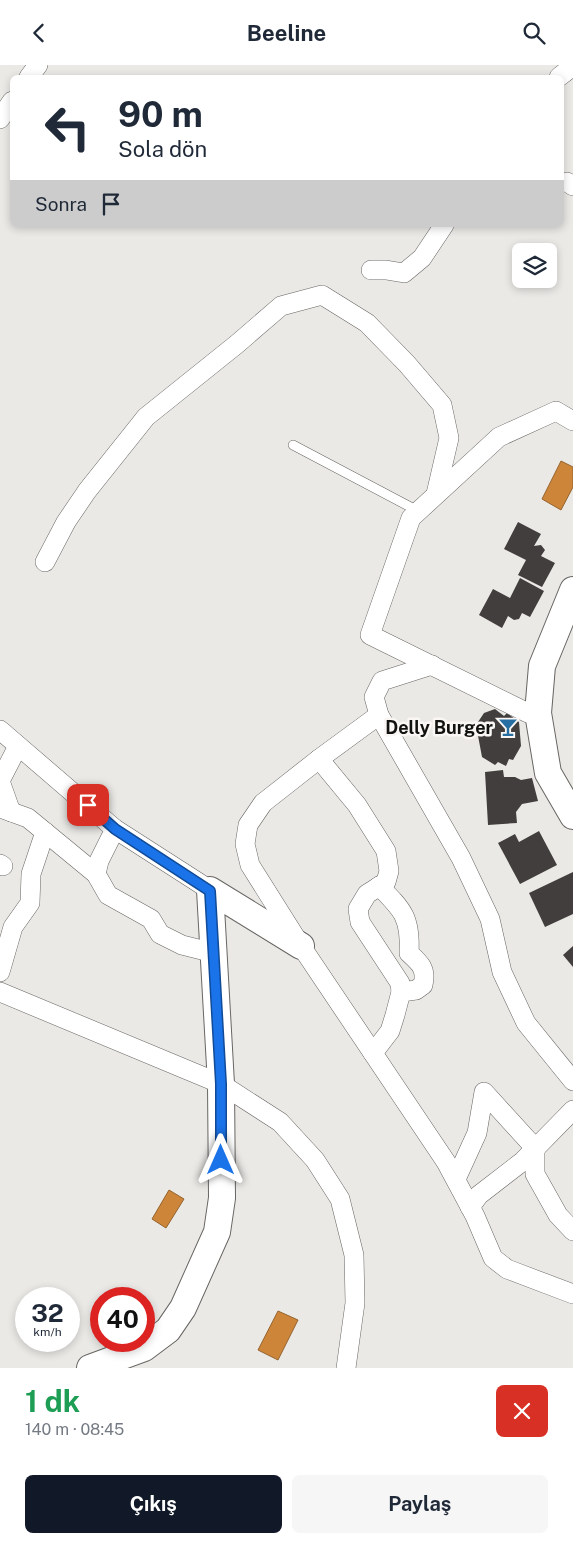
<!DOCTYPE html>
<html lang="tr">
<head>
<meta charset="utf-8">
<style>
  body { margin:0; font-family:"Public Sans",sans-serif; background:#f6f6f7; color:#1f2937; height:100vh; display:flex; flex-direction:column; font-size:19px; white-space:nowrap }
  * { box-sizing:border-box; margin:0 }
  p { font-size:16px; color:#747a83 }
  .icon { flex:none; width:28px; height:28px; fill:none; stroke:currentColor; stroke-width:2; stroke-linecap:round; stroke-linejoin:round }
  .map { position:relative; height:1303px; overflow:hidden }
  .sheet { display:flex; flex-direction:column; background:#fff; flex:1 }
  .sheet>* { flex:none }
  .top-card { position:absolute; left:10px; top:10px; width:554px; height:152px; border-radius:8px; box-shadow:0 2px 8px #0003; background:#fff; color:#1f2937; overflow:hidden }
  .controls { position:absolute; left:512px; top:178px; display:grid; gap:10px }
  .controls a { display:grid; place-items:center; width:45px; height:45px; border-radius:8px; background:#fff; box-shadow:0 2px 8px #0003; font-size:25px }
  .speed { position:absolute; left:15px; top:1222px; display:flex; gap:10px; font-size:25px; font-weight:700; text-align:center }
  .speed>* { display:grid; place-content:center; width:65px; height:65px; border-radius:50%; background:#fff; box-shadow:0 2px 8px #0003; line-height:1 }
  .speed small { font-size:12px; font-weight:400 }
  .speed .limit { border:8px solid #d22; background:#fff; color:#111 }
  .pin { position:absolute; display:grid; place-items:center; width:42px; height:42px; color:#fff; margin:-21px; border-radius:10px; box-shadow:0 2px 8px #0006 }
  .me { position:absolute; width:55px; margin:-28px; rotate:0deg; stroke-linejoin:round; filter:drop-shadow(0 0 4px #0008) }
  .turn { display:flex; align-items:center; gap:18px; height:105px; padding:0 25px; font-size:22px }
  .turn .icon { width:65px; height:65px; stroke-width:2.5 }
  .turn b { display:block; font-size:35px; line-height:42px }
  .then { display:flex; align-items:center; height:48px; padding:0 25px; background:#0003; gap:10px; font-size:19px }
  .round { display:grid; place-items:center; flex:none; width:52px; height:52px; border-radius:8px; background:#f6f6f7 }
  .summary { display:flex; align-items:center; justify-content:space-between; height:85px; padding:0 25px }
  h1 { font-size:30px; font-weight:700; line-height:38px; color:#1e9e55 }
  .button { display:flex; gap:10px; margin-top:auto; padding:10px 25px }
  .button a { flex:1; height:58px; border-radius:8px; background:#111827; color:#fff; font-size:20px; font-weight:700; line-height:58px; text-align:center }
  .button a+a { background:#f6f6f7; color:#1f2937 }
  header { display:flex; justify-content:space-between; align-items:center; height:65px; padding:0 25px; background:#fff; font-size:22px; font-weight:700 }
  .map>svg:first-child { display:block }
</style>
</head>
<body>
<header><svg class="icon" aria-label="back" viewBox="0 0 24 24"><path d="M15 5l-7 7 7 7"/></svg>Beeline<svg class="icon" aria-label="search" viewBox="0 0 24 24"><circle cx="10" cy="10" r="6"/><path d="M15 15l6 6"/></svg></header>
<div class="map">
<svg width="573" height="1303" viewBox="0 0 573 1303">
  <rect width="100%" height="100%" fill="#ebe9e6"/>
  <!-- water -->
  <g fill="#cd8639" stroke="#95632d">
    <polygon points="561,396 573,402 573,422 561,445 542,434"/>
    <polygon points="169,1125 184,1134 166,1163 152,1154"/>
    <polygon points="278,1246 298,1255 278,1295 258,1285"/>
  </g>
  <!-- building -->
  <g fill="#413e3d">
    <polygon points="518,457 541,469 534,481 541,480 545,485 541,491 555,498 542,522 518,510 526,495 504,484"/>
    <polygon points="520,513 544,526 530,552 522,548 519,554 514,555 508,551 502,563 479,550 493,524 510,533"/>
    <polygon points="495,644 504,651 507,648 519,657 521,681 513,695 509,694 506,701 498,697 495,700 482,692 476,660 484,648"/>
    <polygon points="503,705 504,712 515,712 521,715 532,713 538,736 522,739 516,747 517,758 488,760 485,707"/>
    <polygon points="539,766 557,800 520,819 498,778 515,769 519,777"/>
    <polygon points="573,807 573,849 545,862 529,828"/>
    <polygon points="573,881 573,902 563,890"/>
  </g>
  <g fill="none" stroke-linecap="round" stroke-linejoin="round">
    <!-- lane casing -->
    <g stroke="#686563" stroke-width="10">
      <polyline id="lane" points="293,380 418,446"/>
    </g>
    <!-- street casing -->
    <g stroke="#686563" stroke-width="20">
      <g id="street">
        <polyline points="29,12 38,0"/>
        <polyline points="559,12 573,1"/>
        <polyline points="0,54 12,36"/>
        <polyline points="567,117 573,121"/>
        <polyline points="371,205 386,205 404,208 422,193 444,160"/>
        <polyline points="45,497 66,457 87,426 146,352 237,279 281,241 322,230 367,258 407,299 442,340 449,373 436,429"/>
        <polyline points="432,600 382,616 374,632 379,650 461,793 490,854 502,907 526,958 573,1016"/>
        <polyline points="538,648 528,648 370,570 411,453 499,372 556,346 573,356"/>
        <polyline points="379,650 319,694 263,738 248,760 245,779 250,800 301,881 446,1097 475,1151 493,1193 507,1204 573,1229"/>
        <polyline points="0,665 115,764 210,825"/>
        <polyline points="319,694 357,740 386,786 389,806 386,817 367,829 358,844 360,857 400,918 401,927 395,950 390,966 373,988"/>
        <polyline points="0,743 28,753 96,809 108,830 151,854 160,869 182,880 214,888"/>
        <polyline points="11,747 0,716 18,681"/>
        <polyline points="0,799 3,801"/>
        <polyline points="96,809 99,796 115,764"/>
        <path d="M379 821C403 845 411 853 409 888 420 898 427 904 423 920L416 925 401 927"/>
        <polyline points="0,907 13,862 30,838 31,809 45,767"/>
        <polyline points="0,927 221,1019 280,1057 315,1095 340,1134 354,1190 355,1238 346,1303"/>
        <polyline points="456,1114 477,1068 484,1027 535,1083 535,1109 558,1150 573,1166"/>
        <polyline points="470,1142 479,1130 523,1096 573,1045"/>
      </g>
    </g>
    <!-- secondary casing -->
    <g stroke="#686563" stroke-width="28">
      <g id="secondary">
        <polyline points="573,525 542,601 538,648 548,708 573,751"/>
        <polyline points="90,1303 144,1283 168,1265 183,1243 217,1167 222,1133 221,1019 210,825 301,881"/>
      </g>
    </g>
    <!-- lane -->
    <use href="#lane" stroke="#fff" stroke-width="9"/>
    <!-- street -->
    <use href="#street" stroke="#fff" stroke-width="19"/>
    <!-- secondary -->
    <use href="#secondary" stroke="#fff" stroke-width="26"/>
  </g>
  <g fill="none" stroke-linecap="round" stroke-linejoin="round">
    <!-- route casing -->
    <g stroke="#114b97" stroke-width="12">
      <polyline id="route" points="88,740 115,764 210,826 221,1019 221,1095"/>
    </g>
    <!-- route -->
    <use href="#route" stroke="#1a73e8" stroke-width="9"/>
  </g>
  <!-- icons -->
  <defs>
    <g id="bar-bare" transform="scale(1.5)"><path d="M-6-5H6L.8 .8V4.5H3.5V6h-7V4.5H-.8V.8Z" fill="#276ea2" stroke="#f9f6f4" stroke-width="2.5" paint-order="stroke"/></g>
  </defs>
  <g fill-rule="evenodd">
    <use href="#bar-bare" x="508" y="662"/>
  </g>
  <g text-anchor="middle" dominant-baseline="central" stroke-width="5" stroke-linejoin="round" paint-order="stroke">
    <!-- poi labels -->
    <g font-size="18" font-weight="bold" fill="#111110" stroke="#f9f6f4" text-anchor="end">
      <text x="493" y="662">Delly Burger</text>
    </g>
  </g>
</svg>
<div class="controls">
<a><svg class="icon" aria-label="layers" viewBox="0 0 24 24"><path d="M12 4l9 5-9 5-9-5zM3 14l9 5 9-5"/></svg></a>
</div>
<div class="speed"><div>32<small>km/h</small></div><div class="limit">40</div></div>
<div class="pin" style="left:88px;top:740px;background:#d93025"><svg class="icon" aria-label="arrive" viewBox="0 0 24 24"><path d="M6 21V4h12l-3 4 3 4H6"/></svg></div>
<svg class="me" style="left:221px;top:1095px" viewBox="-20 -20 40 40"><path d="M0-17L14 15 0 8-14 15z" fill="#1a73e8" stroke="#fff" stroke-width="4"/></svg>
<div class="top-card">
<div class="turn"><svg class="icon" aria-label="left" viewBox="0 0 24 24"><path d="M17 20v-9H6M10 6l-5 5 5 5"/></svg><div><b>90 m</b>Sola dön</div></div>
<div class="then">Sonra<svg class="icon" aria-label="arrive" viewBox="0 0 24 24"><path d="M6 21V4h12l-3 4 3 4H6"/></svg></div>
</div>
</div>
<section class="sheet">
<div class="summary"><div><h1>1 dk</h1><p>140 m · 08:45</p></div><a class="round" style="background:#d93025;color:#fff"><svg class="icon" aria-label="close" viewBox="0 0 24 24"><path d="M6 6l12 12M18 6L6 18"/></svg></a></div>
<div class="button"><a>Çıkış</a><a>Paylaş</a></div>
</section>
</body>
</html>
